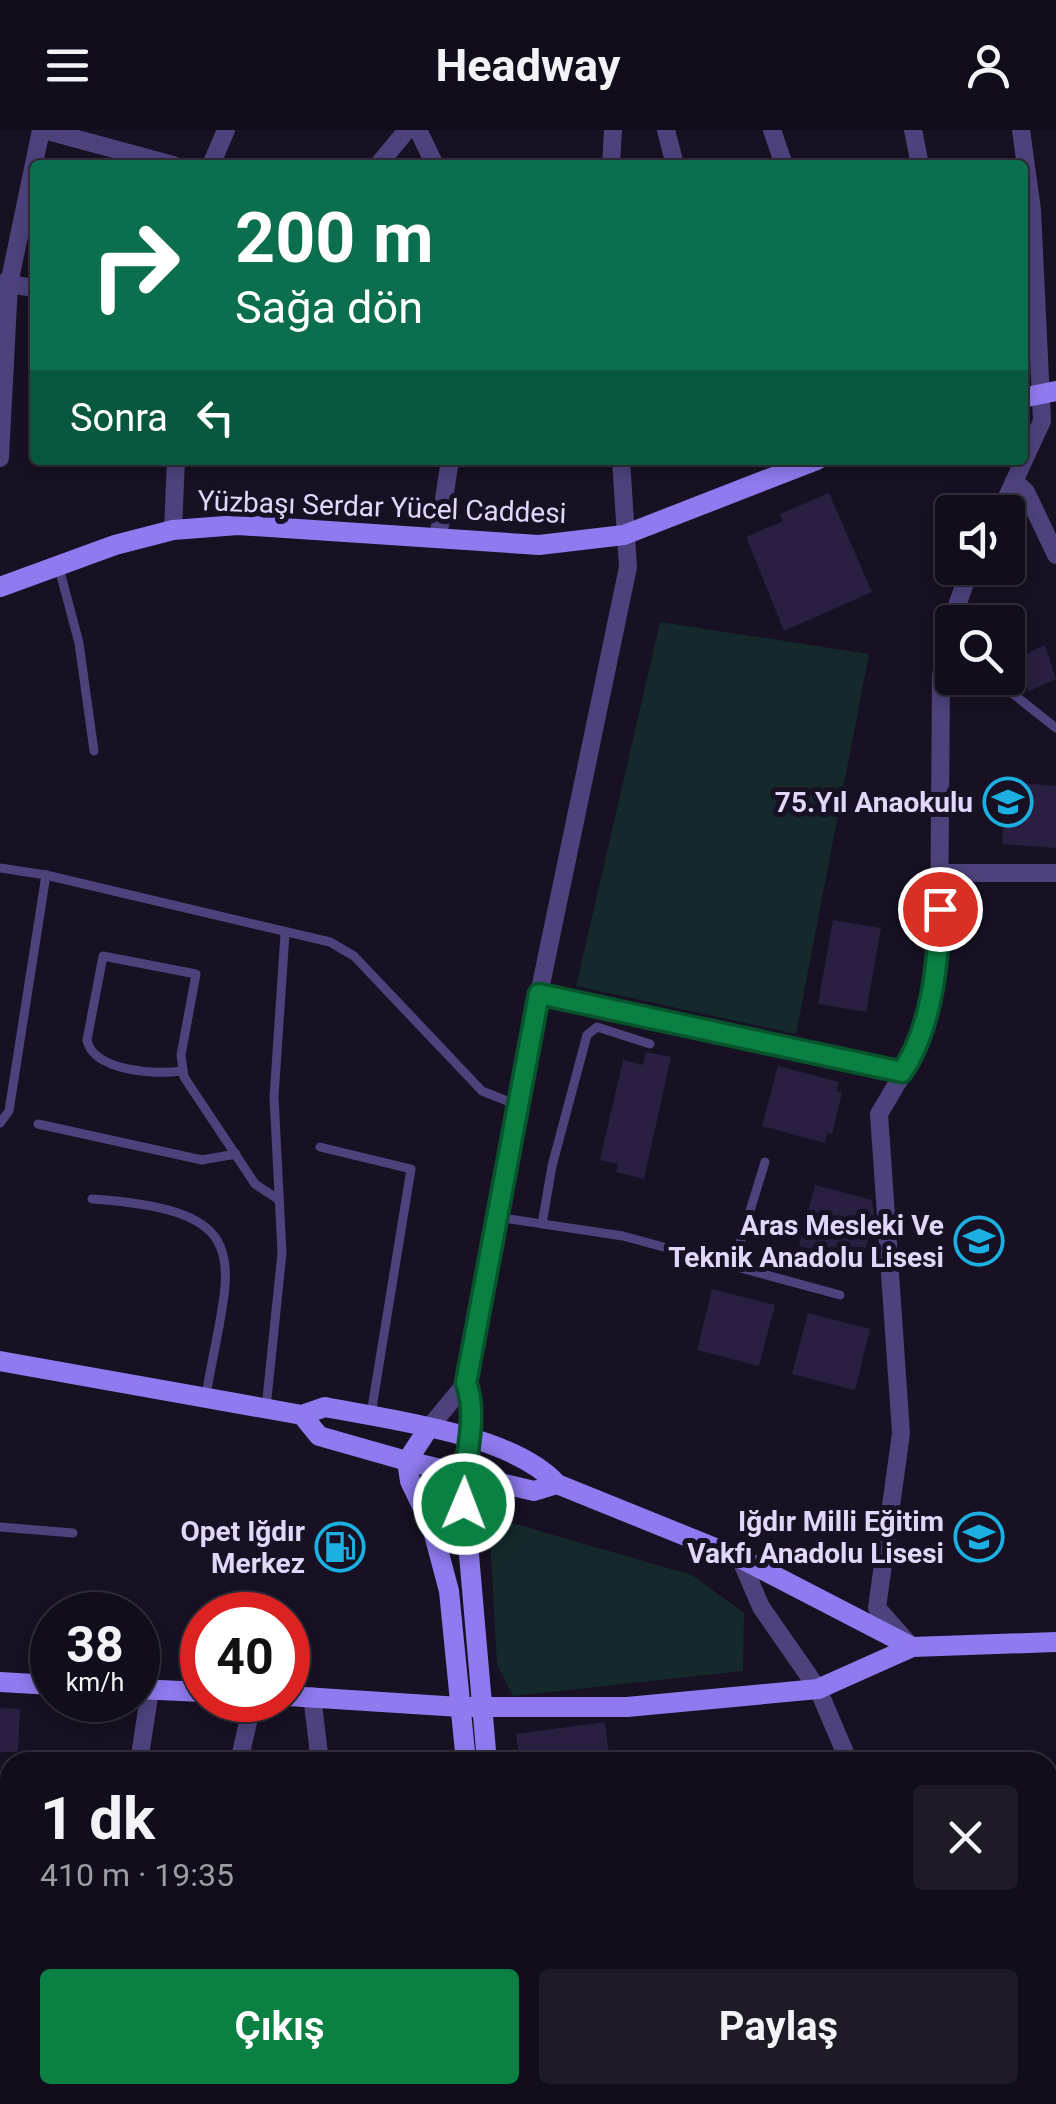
<!DOCTYPE html>
<html lang="tr">
<head>
<meta charset="utf-8">
<style>
  body { margin:0; font-family:Roboto,sans-serif; background:#1e1b27; color:#f1f3f6; height:100vh; display:flex; flex-direction:column; font-size:38px; white-space:nowrap }
  * { box-sizing:border-box; margin:0 }
  p { font-size:32px; color:#9c9ca2 }
  .icon { flex:none; width:55px; height:55px; fill:none; stroke:currentColor; stroke-width:2; stroke-linecap:round; stroke-linejoin:round }
  .map { position:relative; flex:1; overflow:hidden }
  .side { position:absolute; left:0px; top:1622px; width:1058px; height:352px; display:flex; flex-direction:column; background:#110d1a; border-radius:30px 30px 0 0; box-shadow:0 5px 15px #0003,0 0 0 2px #302d39 }
  .side>* { flex:none }
  .top-card { position:absolute; left:30px; top:30px; width:998px; height:305px; border-radius:10px; box-shadow:0 5px 15px #0003,0 0 0 2px #302d39; background:#0b6e4f; color:#fff; overflow:hidden }
  .tools { position:absolute; left:935px; top:365px; display:grid; gap:20px }
  .tools a { display:grid; place-items:center; width:90px; height:90px; border-radius:10px; background:#110d1a; box-shadow:0 5px 15px #0003,0 0 0 2px #302d39; font-size:50px }
  .speed { position:absolute; left:30px; top:1462px; display:flex; gap:20px; font-size:50px; font-weight:700; text-align:center }
  .speed>* { display:grid; place-content:center; width:130px; height:130px; border-radius:50%; background:#110d1a; box-shadow:0 5px 15px #0003,0 0 0 2px #302d39; line-height:1 }
  .speed small { font-size:25px; font-weight:400 }
  .speed .limit { border:15px solid #d22; background:#fff; color:#111 }
  .pin { position:absolute; display:grid; place-items:center; width:85px; height:85px; color:#fff; margin:-42px; border:5px solid #fff; border-radius:50%; box-shadow:0 2px 10px #0007 }
  .me { position:absolute; width:110px; margin:-55px; rotate:1deg; stroke-linejoin:round; filter:drop-shadow(0 0 8px #0008) }
  .turn { display:flex; align-items:center; gap:35px; height:210px; padding:0 40px; font-size:45px }
  .turn .icon { width:130px; height:130px; stroke-width:2.5 }
  .turn b { display:block; font-size:70px; line-height:85px }
  .then { display:flex; align-items:center; height:95px; padding:0 40px; background:#0003; gap:20px; font-size:38px }
  .round { display:grid; place-items:center; flex:none; width:105px; height:105px; border-radius:10px; background:#1e1b27 }
  .head { display:flex; align-items:center; justify-content:space-between; height:170px; padding:0 40px }
  h1 { font-size:60px; font-weight:700; line-height:75px }
  .primary-button { display:flex; gap:20px; margin-top:auto; padding:20px 40px }
  .primary-button a { flex:1; height:115px; border-radius:10px; background:#0b8043; color:#fff; font-size:40px; font-weight:700; line-height:115px; text-align:center }
  .primary-button a+a { background:#1e1b27; color:#f1f3f6 }
  header { display:flex; justify-content:space-between; align-items:center; height:130px; padding:0 40px; background:#110d1a; font-size:45px; font-weight:700 }
  .map>svg:first-child { display:block }
</style>
</head>
<body>
<header><svg class="icon" aria-label="menu" viewBox="0 0 24 24"><path d="M4 6h16M4 12h16M4 18h16"/></svg>Headway<svg class="icon" aria-label="person" viewBox="0 0 24 24"><circle cx="12" cy="8" r="4"/><path d="M4 21q1-7 8-7t8 7"/></svg></header>
<div class="map">
<svg width="1056" height="1974" viewBox="0 0 1056 1974">
  <rect width="100%" height="100%" fill="#171123"/>
  <!-- green -->
  <g fill="#15292c">
    <polygon points="660,492 869,524 796,904 576,856"/>
    <polygon points="512,1393 692,1445 744,1483 743,1541 513,1566 497,1534 490,1408"/>
  </g>
  <!-- building -->
  <g fill="#2b1f41">
    <polygon points="829,363 872,462 784,501 746,407 783,391 780,384"/>
    <polygon points="1045,515 1056,549 1029,561 1014,530"/>
    <polygon points="1006,652 1056,656 1056,718 1002,714"/>
    <polygon points="833,790 881,798 866,882 818,874"/>
    <polygon points="646,922 671,927 644,1049 616,1042 618,1034 600,1030 623,930 643,935"/>
    <polygon points="778,936 839,952 837,961 842,963 832,1004 827,1003 825,1013 762,996"/>
    <polygon points="815,1055 872,1070 874,1086 862,1132 799,1116"/>
    <polygon points="712,1159 775,1175 759,1236 697,1220"/>
    <polygon points="808,1183 870,1199 855,1260 792,1244"/>
    <polygon points="0,1578 20,1579 18,1622 0,1622"/>
    <polygon points="605,1592 610,1632 520,1632 516,1604"/>
  </g>
  <g fill="none" stroke-linecap="round" stroke-linejoin="round">
    <!-- lane -->
    <g stroke="#4d427c" stroke-width="9">
      <polyline points="59,438 79,513 94,621"/>
      <polyline points="993,548 1056,598"/>
      <polyline points="0,738 46,745 330,812 354,826 482,961 517,975"/>
      <path d="M182 941C155 945 93 941 87 910L103 826 196 844 181 925 184 947 255 1054 279 1070"/>
      <polyline points="0,993 9,981 46,745"/>
      <polyline points="38,994 202,1030 236,1024"/>
      <polyline points="320,1017 411,1039 371,1284"/>
      <path d="M92 1069C264 1081 229 1131 206 1265"/>
      <polyline points="496,1087 623,1106 840,1165"/>
      <polyline points="542,1094 552,1036 587,905 597,897 650,914"/>
      <polyline points="733,1136 765,1032"/>
      <polyline points="266,1278 282,1123 274,967 285,804"/>
      <polyline points="0,1397 73,1403"/>
    </g>
    <!-- street -->
    <g stroke="#4d427c" stroke-width="18">
      <polyline points="44,0 173,35"/>
      <polyline points="418,0 435,35"/>
      <polyline points="666,0 675,35"/>
      <polyline points="772,0 784,35"/>
      <polyline points="913,0 920,35"/>
      <polyline points="211,35 226,0"/>
      <polyline points="378,35 407,0"/>
      <polyline points="611,35 613,0"/>
      <polyline points="0,153 35,158"/>
      <polyline points="0,328 9,154 41,0"/>
      <polyline points="1014,351 1026,362 1056,425"/>
      <polyline points="1000,382 1042,291 1032,80 1021,0"/>
      <polyline points="173,400 176,330"/>
      <polyline points="438,408 450,330"/>
      <polyline points="942,743 1056,743"/>
      <polyline points="539,864 902,942"/>
      <polyline points="428,1299 466,1253"/>
      <polyline points="468,1309 471,1267 466,1253 539,864 628,437 621,330"/>
      <polyline points="740,1428 761,1477 818,1559 849,1632"/>
      <polyline points="908,1513 877,1478 901,1303 879,984 918,918 939,816 941,548 945,511 970,438"/>
      <polyline points="312,1566 320,1632"/>
      <polyline points="139,1632 150,1560"/>
      <polyline points="239,1632 253,1570"/>
      <polyline points="0,1724 10,1725"/>
      <polyline points="359,1965 360,1974"/>
      <polyline points="919,1965 921,1974"/>
    </g>
    <!-- secondary -->
    <g stroke="#8f7aef" stroke-width="20">
      <polyline points="1022,268 1056,261"/>
      <polyline points="0,457 115,415 173,400 238,395 539,415 624,405 817,330"/>
      <path d="M0 1231 302 1285 325 1277C390 1290 512 1304 557 1354L740 1428 912 1517 1056 1512"/>
      <polyline points="302,1285 319,1306 407,1331 534,1361 557,1354"/>
      <polyline points="428,1299 407,1331 410,1351 432,1397 449,1461 466,1632"/>
      <polyline points="468,1309 462,1344 487,1632"/>
      <polyline points="0,1552 52,1555"/>
      <polyline points="138,1559 202,1562"/>
      <polyline points="288,1566 460,1577 627,1577 818,1559 912,1517"/>
      <polyline points="497,1965 498,1974"/>
      <polyline points="521,1965 522,1974"/>
    </g>
  </g>
  <g fill="none" stroke-linecap="round" stroke-linejoin="round">
    <!-- route casing -->
    <g stroke="#07532c" stroke-width="25">
      <path id="route" d="M464 1374C461 1335 480 1290 466 1253L539 864 902 942C932 898 938 833 940 779"/>
    </g>
    <!-- route -->
    <use href="#route" stroke="#0b8043" stroke-width="18"/>
  </g>
  <!-- icons -->
  <defs>
    <g id="school-ring" transform="scale(2.5)"><circle r="9.5" fill="#171123" stroke="#1cafe2" stroke-width="1.5"/><path d="M0-5L7-2L0 1L-7-2ZM-4 1L0 2.5L4 1V4Q0 6-4 4Z" fill="#1cafe2"/></g>
    <g id="fuel-ring" transform="scale(2.5)"><circle r="9.5" fill="#171123" stroke="#1cafe2" stroke-width="1.5"/><path d="M-5.5-6h7V0h2V4h1.3V-2.5L3-4.5l.8-.8L6-3V5H2.5V1h-1V6h-7ZM-4.2-4.7v3.2H.2V-4.7Z" fill="#1cafe2"/></g>
  </defs>
  <g fill-rule="evenodd">
    <use href="#school-ring" x="1008" y="672"/>
    <use href="#school-ring" x="979" y="1111"/>
    <use href="#school-ring" x="979" y="1407"/>
    <use href="#fuel-ring" x="340" y="1417"/>
  </g>
  <g text-anchor="middle" dominant-baseline="central" stroke-width="10" stroke-linejoin="round" paint-order="stroke">
    <!-- street labels -->
    <g font-size="28" fill="#e1d7fa" stroke="#171123">
      <text transform="translate(382 377) rotate(2)">Yüzbaşı Serdar Yücel Caddesi</text>
    </g>
    <!-- poi labels -->
    <g font-size="28" font-weight="bold" fill="#e1d7fa" stroke="#171123" text-anchor="end">
      <text x="973" y="672">75.Yıl Anaokulu</text>
      <text x="944" y="1095">Aras Mesleki Ve<tspan x="944" dy="32">Teknik Anadolu Lisesi</tspan></text>
      <text x="944" y="1391">Iğdır Milli Eğitim<tspan x="944" dy="32">Vakfı Anadolu Lisesi</tspan></text>
      <text x="305" y="1401">Opet Iğdır<tspan x="305" dy="32">Merkez</tspan></text>
    </g>
  </g>
</svg>
<div class="tools">
<a><svg class="icon" aria-label="sound" viewBox="0 0 24 24"><path d="M4 9h4l5-4v14l-5-4H4zM17 9q2 3 0 6"/></svg></a>
<a><svg class="icon" aria-label="search" viewBox="0 0 24 24"><circle cx="10" cy="10" r="6"/><path d="M15 15l6 6"/></svg></a>
</div>
<div class="speed"><div>38<small>km/h</small></div><div class="limit">40</div></div>
<div class="pin" style="left:940px;top:779px;background:#d93025"><svg class="icon" aria-label="arrive" viewBox="0 0 24 24"><path d="M6 21V4h12l-3 4 3 4H6"/></svg></div>
<svg class="me" style="left:464px;top:1374px" viewBox="-20 -20 40 40"><circle r="17" fill="#0b8043" stroke="#fff" stroke-width="3"/><path d="M0-11L8 9 0 5-8 9z" fill="#fff"/></svg>
<div class="top-card">
<div class="turn"><svg class="icon" aria-label="right" viewBox="0 0 24 24"><path d="M7 20v-9h11M14 6l5 5-5 5"/></svg><div><b>200 m</b>Sağa dön</div></div>
<div class="then">Sonra<svg class="icon" aria-label="left" viewBox="0 0 24 24"><path d="M17 20v-9H6M10 6l-5 5 5 5"/></svg></div>
</div>
<section class="side">
<div class="head"><div><h1>1 dk</h1><p>410 m · 19:35</p></div><a class="round"><svg class="icon" aria-label="close" viewBox="0 0 24 24"><path d="M6 6l12 12M18 6L6 18"/></svg></a></div>
<div class="primary-button"><a>Çıkış</a><a>Paylaş</a></div>
</section>
</div>
</body>
</html>
